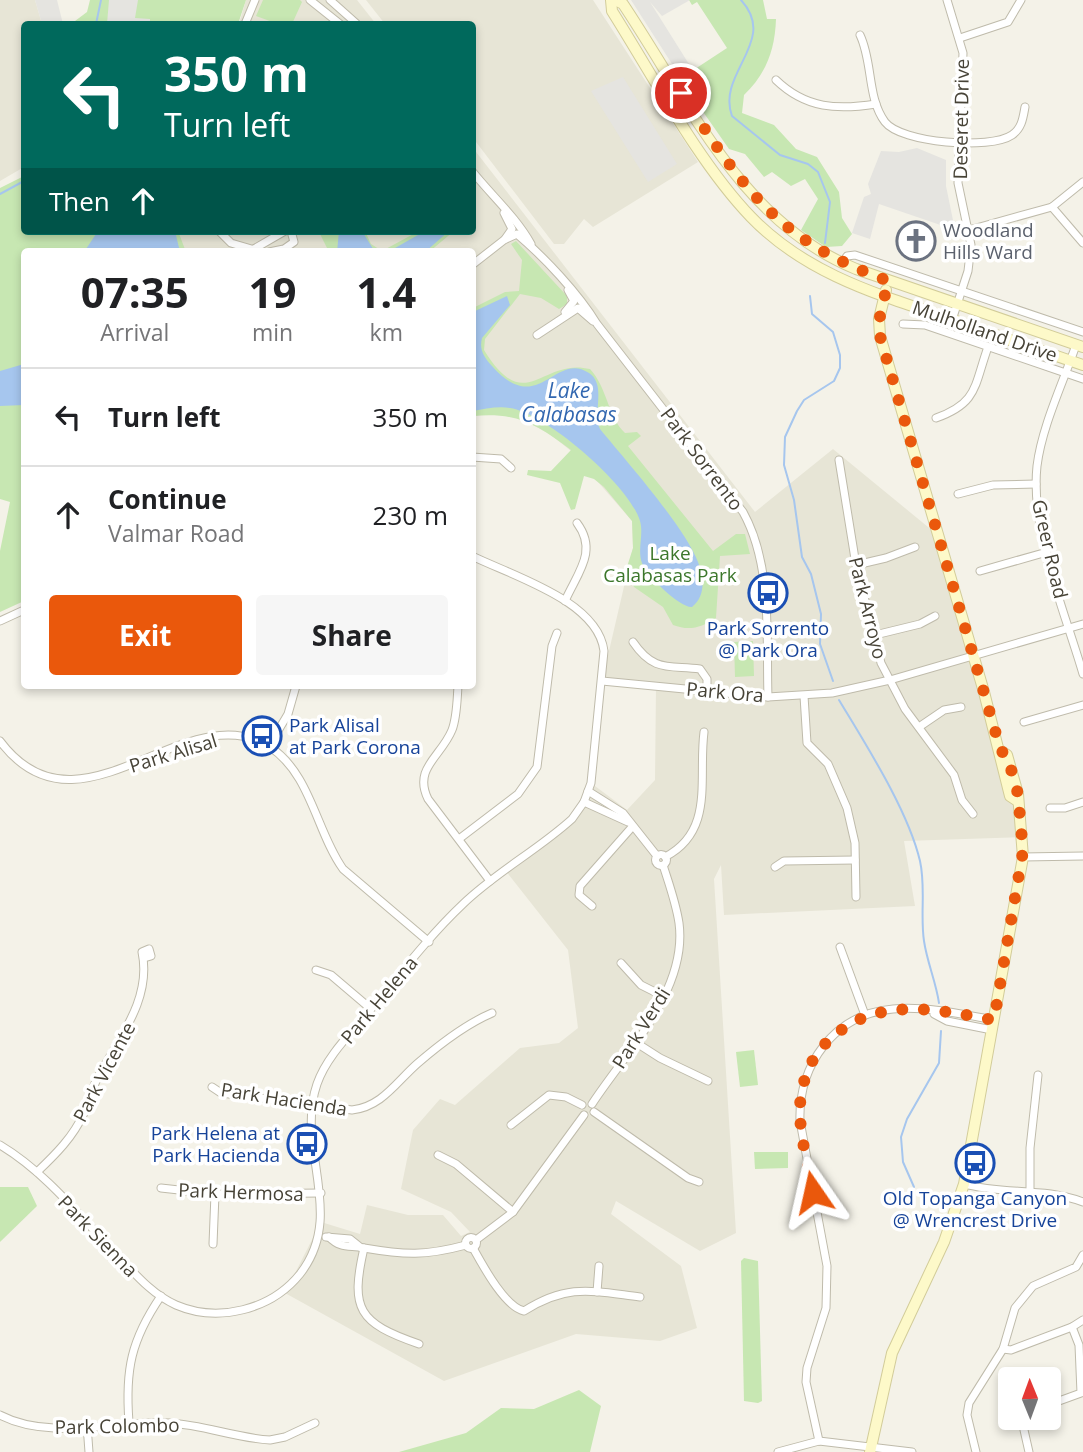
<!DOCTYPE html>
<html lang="en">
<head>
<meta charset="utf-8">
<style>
  body { margin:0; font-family:"Open Sans",sans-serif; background:#f6f6f6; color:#202124; height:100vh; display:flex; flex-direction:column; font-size:26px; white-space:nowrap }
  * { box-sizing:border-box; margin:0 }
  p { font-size:23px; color:#757577 }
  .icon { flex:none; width:38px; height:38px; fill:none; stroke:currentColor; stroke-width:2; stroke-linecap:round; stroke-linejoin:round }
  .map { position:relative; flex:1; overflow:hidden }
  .sheet { position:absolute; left:21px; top:248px; width:455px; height:441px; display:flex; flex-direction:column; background:#fff; border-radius:7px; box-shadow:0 4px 10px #0003 }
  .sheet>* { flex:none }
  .hud { position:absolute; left:21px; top:21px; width:455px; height:214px; border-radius:7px; box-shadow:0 4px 10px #0003; background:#00695c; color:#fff; overflow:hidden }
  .needle { width:46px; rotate:359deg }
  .controls { position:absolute; left:998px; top:1367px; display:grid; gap:14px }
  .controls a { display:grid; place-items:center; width:63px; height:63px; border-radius:7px; background:#fff; box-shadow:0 4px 10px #0003; font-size:35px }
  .pin { position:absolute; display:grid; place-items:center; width:60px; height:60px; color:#fff; margin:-30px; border:4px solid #fff; border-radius:50%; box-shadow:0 2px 7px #0007 }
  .me { position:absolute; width:77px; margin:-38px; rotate:349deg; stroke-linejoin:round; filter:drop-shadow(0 0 5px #0008) }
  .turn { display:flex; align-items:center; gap:24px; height:147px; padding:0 28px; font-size:32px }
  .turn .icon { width:91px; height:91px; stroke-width:2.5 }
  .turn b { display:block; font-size:49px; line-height:60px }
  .then { display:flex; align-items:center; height:66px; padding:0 28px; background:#0003; gap:14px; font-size:26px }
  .eta { display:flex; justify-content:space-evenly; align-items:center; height:119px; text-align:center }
  .eta b { font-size:42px; font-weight:700; line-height:49px }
  .button { display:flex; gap:14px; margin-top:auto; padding:14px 28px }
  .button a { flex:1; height:80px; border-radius:7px; background:#ea580c; color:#fff; font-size:28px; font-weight:700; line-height:80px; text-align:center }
  .button a+a { background:#f6f6f6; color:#202124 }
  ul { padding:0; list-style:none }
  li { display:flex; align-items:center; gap:21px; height:98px; padding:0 28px; border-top:2px solid #e0e0e0 }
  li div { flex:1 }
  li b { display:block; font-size:26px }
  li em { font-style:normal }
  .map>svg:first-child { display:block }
</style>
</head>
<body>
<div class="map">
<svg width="1083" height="1452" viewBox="0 0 1083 1452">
  <rect width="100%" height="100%" fill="#f4f2e8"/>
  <!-- residential -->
  <g fill="#e7e5d6">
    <polygon points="0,0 35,0 42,24 24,24 24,167 0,181"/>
    <polygon points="246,0 357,0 376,24 239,24"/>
    <polygon points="366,0 593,0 698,162 593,227 584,219 564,244 554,244 473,138 472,24 385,24"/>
    <polygon points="473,148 755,512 833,449 939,536 1023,837 904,841 915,906 724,915 721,865 714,879 736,1233 700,1251 616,1201 611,1214 681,1266 697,1328 660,1341 576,1334 444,1381 285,1293 321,1222 360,1234 367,1205 408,1215 443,1215 461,1236 470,1232 451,1212 401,1189 413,1130 440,1099 455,1105 520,1048 559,1043 578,1028 568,950 505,870 572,819 591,783 627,810 655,780 656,687 602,681 633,548 632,521 571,451 551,435 518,417 499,413 473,416 472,252 179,252 177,231 472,231"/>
  </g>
  <!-- green -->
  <g fill="#c7e7b2">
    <polygon points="90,0 246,0 238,24 71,24 87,12"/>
    <polygon points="263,0 300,0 302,2 292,24 278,24 256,16"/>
    <path d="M689 0H763L767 19H776C775 50 766 74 744 95L742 113 774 125 796 149 817 157 839 192 842 218 852 234 842 246 826 247 801 230 818 199 805 179 791 186 772 172 764 177 745 154 729 149 699 106 709 95 695 69 727 48 697 2 692 5Z"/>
    <polygon points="24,176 24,231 178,231 186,252 24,252 24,601 0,612 0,551 10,502 0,499 0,188"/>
    <polygon points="365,231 371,244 382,251 419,231 454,231 429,252 329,252 319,232"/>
    <path d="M516 241 567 296V304L559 309 541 298 520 294 485 339 484 350C526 418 541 357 590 369 607 387 608 417 625 433L637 432 641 436 628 446 713 551 736 534H745L750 554 720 556 716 618C701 628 689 631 673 625L663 607 634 587 626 570 633 548 632 521 604 487 594 479 584 476 575 509 571 510 560 483 527 475 528 470 551 471 571 450C536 424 517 412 473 416V308L505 292 519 291 522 260 511 244Z"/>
    <polygon points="753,641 754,676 735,677 734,642"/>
    <polygon points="754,1050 758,1085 740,1087 736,1052"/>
    <polygon points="754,1152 788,1152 788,1168 755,1169"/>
    <polygon points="0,1187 28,1187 37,1206 0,1242"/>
    <polygon points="744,1258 758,1261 762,1401 758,1403 744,1401 741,1261"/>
    <polygon points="579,1390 601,1406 590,1452 399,1452 466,1433 501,1408 534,1409"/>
  </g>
  <!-- parking -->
  <g fill="#e5e4e0">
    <polygon points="35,0 57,0 63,24 42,24"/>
    <polygon points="109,0 138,0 135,18 150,19 150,24 107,24"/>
    <polygon points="631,0 690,0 662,16 650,2 709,96 699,106"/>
    <polygon points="623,77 677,164 648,182 591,91"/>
    <polygon points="917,148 946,160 946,186 955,230 879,204 870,239 852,233 864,197 871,194 868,184 881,151 899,152"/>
  </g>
  <!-- water -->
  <g fill="#a6c6ee">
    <polygon points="98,231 175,231 180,252 84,252"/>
    <polygon points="339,231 362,231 375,252 337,252"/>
    <polygon points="425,231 449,231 425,252 388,252"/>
    <path d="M507 296 510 305 482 338C479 350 484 357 492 366 538 419 555 350 589 373 607 385 592 413 600 429 627 462 684 526 698 562 704 577 706 596 692 607 680 608 646 575 642 563 637 550 644 534 640 521 630 486 546 413 510 408 498 406 484 409 473 411V312Z"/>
    <polygon points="24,364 24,405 0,406 0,371"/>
  </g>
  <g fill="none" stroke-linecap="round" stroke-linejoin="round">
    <!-- stream -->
    <g stroke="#a6c6ee" stroke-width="2">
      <path d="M741 0C779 41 716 73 732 116L780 155 808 164 818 172 830 202 825 243"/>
      <polyline points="96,24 101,0"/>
      <polyline points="0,194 24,181"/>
      <polyline points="810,296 812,314 833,332 840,355 840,368 834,381 804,400 797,411 785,437 784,465 794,500 802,557 811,574 821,614 820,644 833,681"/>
      <path d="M839 700C866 745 908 810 920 861 926 888 920 914 924 941 927 962 936 982 939 1003"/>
      <polyline points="914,1187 903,1162 901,1137 907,1119 939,1063 941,1031"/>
    </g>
    <!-- street casing -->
    <g stroke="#bfbbab" stroke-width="9">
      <g id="street">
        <polyline points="310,0 340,24"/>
        <polyline points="330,0 357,24"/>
        <polyline points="947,0 963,53 958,183 971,245 968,271 952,320"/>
        <polyline points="245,24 255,0"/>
        <path d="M860 35C873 62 867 98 885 122 901 143 990 150 1012 135 1022 128 1023 118 1025 107"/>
        <polyline points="960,38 1008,22 1021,0"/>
        <path d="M776 80C806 109 838 110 876 104"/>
        <path d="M472 171C492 196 516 217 531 244"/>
        <polyline points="1052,207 1083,243"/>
        <polyline points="504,213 512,229 505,239"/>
        <polyline points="969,230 1052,207 1083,182"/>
        <polyline points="219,231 231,243 261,252"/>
        <polyline points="252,250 285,231"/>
        <polyline points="269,252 284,249 294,242 291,231"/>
        <polyline points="842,263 847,256 855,255 1083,332"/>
        <path d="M472 265 504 240 517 234C545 258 578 293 597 324L743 512C773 566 766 637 768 697"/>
        <polyline points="565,312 574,301 568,290"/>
        <polyline points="903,324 925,325 1083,379"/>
        <polyline points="537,335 578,308 593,321"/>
        <path d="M1076 345C1063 383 1042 426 1037 466 1030 531 1065 612 1083 674"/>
        <path d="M936 418C978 403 974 386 988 347"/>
        <polyline points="472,457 501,459 511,468"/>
        <polyline points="839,460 856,565 881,663 905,709 954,775 962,800 973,814"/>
        <polyline points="958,494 993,485 1036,484"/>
        <polyline points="856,565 886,558 915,547"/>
        <polyline points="980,571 1047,552"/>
        <path d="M565 601C578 572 598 551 577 523"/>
        <polyline points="0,621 24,610"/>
        <polyline points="875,635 920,624 935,616"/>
        <path d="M633 642C654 673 670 665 700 669L707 679V691"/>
        <polyline points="602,681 768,697 832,693 890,680 1083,624"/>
        <path d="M458 686C457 700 457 717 452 730 441 757 413 768 428 799L490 881"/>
        <polyline points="804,696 807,743 828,764 847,808 855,843 856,897"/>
        <polyline points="1024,722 1083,705"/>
        <polyline points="919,727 944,710 961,707"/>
        <path d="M0 741C80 848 186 692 270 747 311 774 316 831 343 869L429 942"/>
        <polyline points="269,746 288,714 296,686"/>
        <polyline points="588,791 623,813 657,856"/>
        <polyline points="584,802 628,822"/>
        <polyline points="1050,808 1065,808 1083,802"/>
        <polyline points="459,839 518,794 537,767 552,646 557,633"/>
        <circle cx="661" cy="860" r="5.5"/>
        <path d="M665 857C715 831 698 779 704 732"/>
        <polyline points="1023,857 1083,856"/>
        <polyline points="775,867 784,861 855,860"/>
        <polyline points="592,906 579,895 580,886 632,827"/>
        <polyline points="840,947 865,1015"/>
        <polyline points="621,963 641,985 663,996"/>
        <polyline points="316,970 331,975 371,1009"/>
        <polyline points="934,1014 947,1021 992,1030"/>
        <polyline points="635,1042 660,1058 708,1081"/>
        <path d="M212 1087 221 1093 352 1110C382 1107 397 1081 418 1063 440 1044 466 1024 492 1013"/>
        <path d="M592 1104C626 1052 688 990 679 923 676 903 669 884 663 865"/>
        <polyline points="594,1112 688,1178 699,1182"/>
        <polyline points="511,1125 549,1095 566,1097 582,1105"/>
        <path d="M0 1145C47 1173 82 1219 119 1257 136 1275 153 1295 176 1305 218 1323 271 1310 300 1274 347 1214 295 1148 317 1084 326 1058 348 1036 366 1015 397 978 428 937 463 904 496 872 538 850 572 819L584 802 591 783 604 651C598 601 513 576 472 556"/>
        <polyline points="438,1155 456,1164 513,1212"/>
        <path d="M37 1172C56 1154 73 1137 84 1113 90 1101 92 1088 98 1077 119 1038 152 999 142 952L149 949 151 956 144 958"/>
        <path d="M964 1184C1004 1195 1044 1187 1083 1202"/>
        <polyline points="161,1188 215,1194 321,1193"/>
        <polyline points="1030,1192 1030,1148 1038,1075"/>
        <polyline points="326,1237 350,1239 360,1247"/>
        <path d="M329 1237C341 1249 349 1245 364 1248 405 1255 425 1256 466 1245"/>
        <circle cx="471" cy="1243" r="5.5"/>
        <polyline points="476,1240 513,1212 584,1115"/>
        <polyline points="213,1244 215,1194"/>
        <path d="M364 1248C350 1309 358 1323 419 1344"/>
        <path d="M473 1248C483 1266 505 1307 524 1311 568 1283 592 1291 640 1297"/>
        <polyline points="597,1292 599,1266"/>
        <polyline points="1003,1349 1011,1350 1072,1327 1083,1320"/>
        <polyline points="1048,1405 1081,1393 1079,1345 1072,1327"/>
        <path d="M0 1415C50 1441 116 1420 170 1423 204 1425 236 1438 270 1440L285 1437 315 1423"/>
        <polyline points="1028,1418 1024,1430 1029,1452"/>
        <path d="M129 1422C125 1370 131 1340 161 1296"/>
        <polyline points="87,1425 89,1452"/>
        <path d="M819 1441 806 1382 807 1368 826 1308 827 1266 800 1121C798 1065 834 1014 893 1009 925 1006 962 1014 994 1020"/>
        <polyline points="778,1452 819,1441 912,1452"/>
        <polyline points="976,1452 967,1415 969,1403 1003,1349 1015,1308 1033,1286 1076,1267 1083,1255"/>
      </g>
    </g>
    <!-- secondary casing -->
    <g stroke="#d2cc99" stroke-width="12">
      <g id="secondary">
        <path d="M611 0 612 11C653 76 699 163 751 217 804 272 873 293 942 316 989 333 1036 349 1083 365"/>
        <path d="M615 0 623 4C688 101 741 222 856 269L1083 347"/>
        <polyline points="886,290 879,319 880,336 984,692 1010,796 1016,800"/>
        <polyline points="870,1452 892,1353 944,1242 964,1184 1023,857 1018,794 1007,755 1001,751"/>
      </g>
    </g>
    <!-- street -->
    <use href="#street" stroke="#fff" stroke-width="7"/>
    <!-- secondary -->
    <use href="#secondary" stroke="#fdf9c9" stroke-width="10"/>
  </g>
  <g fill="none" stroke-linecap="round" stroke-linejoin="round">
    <!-- route -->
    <path stroke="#ea580c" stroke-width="12" stroke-dasharray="0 21.6" d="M681 93C744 189 777 241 889 281L880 312V336L1001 751 1007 755 1018 794 1023 851 994 1020C933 1009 874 995 826 1043 810 1058 801 1084 800 1106 799 1134 808 1164 813 1192"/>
  </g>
  <!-- icons -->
  <defs>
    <g id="church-ring" transform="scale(2.0125)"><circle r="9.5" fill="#fff" stroke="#6b7280" stroke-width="1.5"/><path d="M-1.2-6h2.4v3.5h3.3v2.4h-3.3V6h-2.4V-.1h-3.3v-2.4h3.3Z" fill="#6b7280"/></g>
    <g id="bus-ring" transform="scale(2.0125)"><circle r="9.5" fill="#fff" stroke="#1a4fb4" stroke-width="1.5"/><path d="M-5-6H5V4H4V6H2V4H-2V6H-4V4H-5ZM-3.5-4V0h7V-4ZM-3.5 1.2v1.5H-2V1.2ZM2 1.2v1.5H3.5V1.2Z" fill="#1a4fb4"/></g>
  </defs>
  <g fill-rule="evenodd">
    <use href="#church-ring" x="916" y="241"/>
    <use href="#bus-ring" x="768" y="593"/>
    <use href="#bus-ring" x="262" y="736"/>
    <use href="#bus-ring" x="307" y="1144"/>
    <use href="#bus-ring" x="975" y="1163"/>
  </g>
  <g text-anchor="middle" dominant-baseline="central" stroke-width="7" stroke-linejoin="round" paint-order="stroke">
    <!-- street labels -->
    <g font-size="19" fill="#474337" stroke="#fff">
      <text transform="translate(961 119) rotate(-89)">Deseret Drive</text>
      <text transform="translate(985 331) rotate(19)">Mulholland Drive</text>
      <text transform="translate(702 459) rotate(53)">Park Sorrento</text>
      <text transform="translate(1050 549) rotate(77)">Greer Road</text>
      <text transform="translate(868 608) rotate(76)">Park Arroyo</text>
      <text transform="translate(725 692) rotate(5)">Park Ora</text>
      <text transform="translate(173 753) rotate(-17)">Park Alisal</text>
      <text transform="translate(379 1000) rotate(-50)">Park Helena</text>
      <text transform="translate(641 1028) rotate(-58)">Park Verdi</text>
      <text transform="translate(104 1072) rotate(-62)">Park Vicente</text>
      <text transform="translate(284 1099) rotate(9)">Park Hacienda</text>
      <text transform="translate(241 1192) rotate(2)">Park Hermosa</text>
      <text transform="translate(98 1236) rotate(46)">Park Sienna</text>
      <text transform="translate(117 1426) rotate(-1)">Park Colombo</text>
    </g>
    <!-- worship labels -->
    <g font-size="19" fill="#5b616d" stroke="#fff" text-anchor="start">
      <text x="943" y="230">Woodland<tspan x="943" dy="22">Hills Ward</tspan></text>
    </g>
    <!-- park labels -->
    <g font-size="19" fill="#3c772b" stroke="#fff">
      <text x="670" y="553">Lake<tspan x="670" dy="22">Calabasas Park</tspan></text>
    </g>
    <!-- transit labels -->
    <g font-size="19" fill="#164399" stroke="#fff">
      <text x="768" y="628">Park Sorrento<tspan x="768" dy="22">@ Park Ora</tspan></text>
      <text x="289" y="725" text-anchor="start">Park Alisal<tspan x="289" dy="22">at Park Corona</tspan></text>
      <text x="280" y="1133" text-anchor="end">Park Helena at<tspan x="280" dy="22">Park Hacienda</tspan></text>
      <text x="975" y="1198">Old Topanga Canyon<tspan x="975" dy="22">@ Wrencrest Drive</tspan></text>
    </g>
    <!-- water labels -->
    <g font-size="21" font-style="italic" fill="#3267b0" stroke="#fff">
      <text x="569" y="390">Lake<tspan x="569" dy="24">Calabasas</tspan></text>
    </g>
  </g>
</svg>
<div class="controls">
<a><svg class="needle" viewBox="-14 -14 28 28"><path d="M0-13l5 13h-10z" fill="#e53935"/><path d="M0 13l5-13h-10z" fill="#757577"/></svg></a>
</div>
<div class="pin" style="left:681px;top:93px;background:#d93025"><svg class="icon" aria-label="arrive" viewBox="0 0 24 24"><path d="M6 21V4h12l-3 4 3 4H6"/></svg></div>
<svg class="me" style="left:813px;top:1192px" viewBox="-20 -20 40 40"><path d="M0-17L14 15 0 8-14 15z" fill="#ea580c" stroke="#fff" stroke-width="4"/></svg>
<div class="hud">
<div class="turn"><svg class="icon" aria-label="left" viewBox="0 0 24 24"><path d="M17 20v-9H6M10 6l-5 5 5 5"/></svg><div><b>350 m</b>Turn left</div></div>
<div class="then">Then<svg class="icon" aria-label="ahead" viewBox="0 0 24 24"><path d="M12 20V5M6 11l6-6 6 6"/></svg></div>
</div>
<section class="sheet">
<div class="eta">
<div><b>07:35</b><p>Arrival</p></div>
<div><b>19</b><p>min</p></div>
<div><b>1.4</b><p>km</p></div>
</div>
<ul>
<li><svg class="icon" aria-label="left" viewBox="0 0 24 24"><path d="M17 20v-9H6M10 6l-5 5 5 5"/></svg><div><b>Turn left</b></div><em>350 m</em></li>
<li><svg class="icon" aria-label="ahead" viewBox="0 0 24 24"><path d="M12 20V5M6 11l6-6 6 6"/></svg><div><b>Continue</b><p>Valmar Road</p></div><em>230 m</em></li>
</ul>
<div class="button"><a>Exit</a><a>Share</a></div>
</section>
</div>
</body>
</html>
